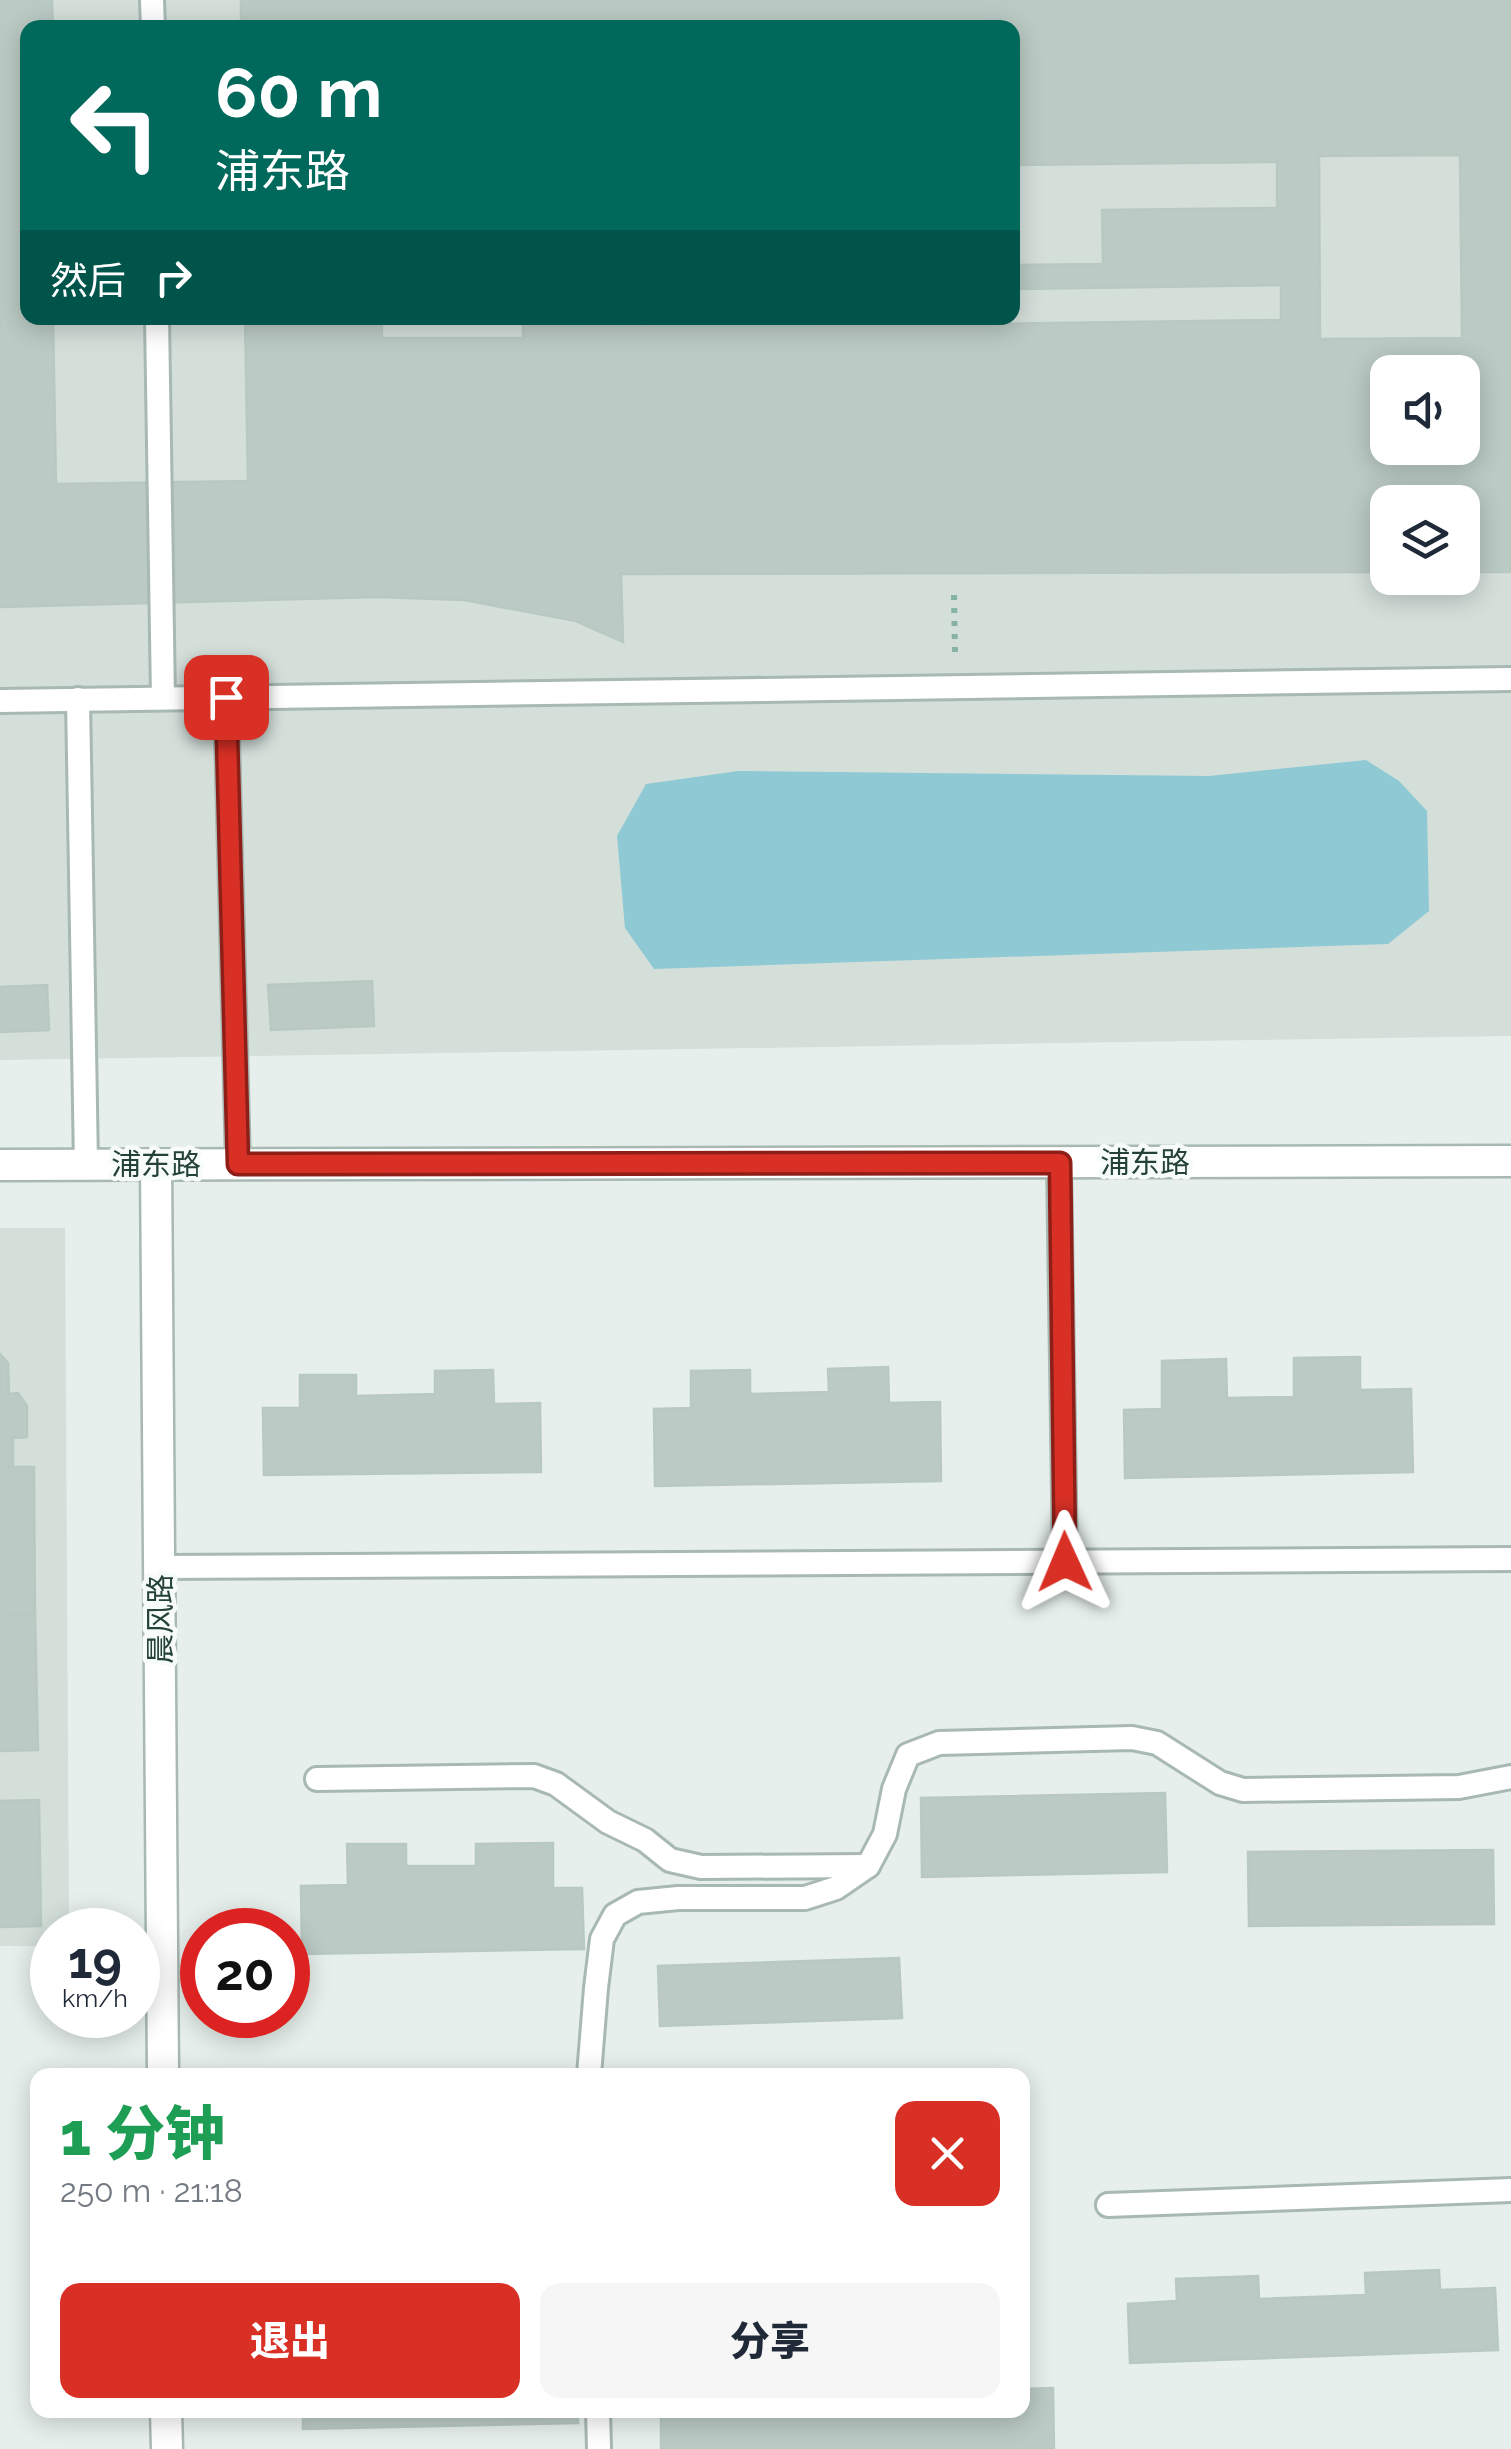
<!DOCTYPE html>
<html lang="zh">
<head>
<meta charset="utf-8">
<style>
  body { margin:0; font-family:Raleway,"Noto Sans SC",sans-serif; background:#f6f6f7; color:#1f2937; height:100vh; display:flex; flex-direction:column; font-size:38px; white-space:nowrap }
  * { box-sizing:border-box; margin:0 }
  p { font-size:32px; color:#747a83 }
  .icon { flex:none; width:55px; height:55px; fill:none; stroke:currentColor; stroke-width:2; stroke-linecap:round; stroke-linejoin:round }
  .map { position:relative; flex:1; overflow:hidden }
  .sheet { position:absolute; left:30px; top:2068px; width:1000px; height:350px; display:flex; flex-direction:column; background:#fff; border-radius:20px; box-shadow:0 5px 25px #0003 }
  .sheet>* { flex:none }
  .hud { position:absolute; left:20px; top:20px; width:1000px; height:305px; border-radius:20px; box-shadow:0 5px 25px #0003; background:#00695c; color:#fff; overflow:hidden }
  .fabs { position:absolute; left:1370px; top:355px; display:grid; gap:20px }
  .fabs a { display:grid; place-items:center; width:110px; height:110px; border-radius:20px; background:#fff; box-shadow:0 5px 25px #0003; font-size:50px }
  .speed { position:absolute; left:30px; top:1908px; display:flex; gap:20px; font-size:50px; font-weight:700; text-align:center }
  .speed>* { display:grid; place-content:center; width:130px; height:130px; border-radius:50%; background:#fff; box-shadow:0 5px 25px #0003; line-height:1 }
  .speed small { font-size:25px; font-weight:400 }
  .speed .limit { border:15px solid #d22; background:#fff; color:#111 }
  .pin { position:absolute; display:grid; place-items:center; width:85px; height:85px; color:#fff; margin:-42px; border-radius:20px; box-shadow:0 5px 15px #0006 }
  .me { position:absolute; width:110px; margin:-55px; rotate:359deg; stroke-linejoin:round; filter:drop-shadow(0 0 8px #0008) }
  .turn { display:flex; align-items:center; gap:35px; height:210px; padding:0 30px; font-size:45px }
  .turn .icon { width:130px; height:130px; stroke-width:2.5 }
  .turn b { display:block; font-size:70px; line-height:85px }
  .then { display:flex; align-items:center; height:95px; padding:0 30px; background:#0003; gap:20px; font-size:38px }
  .round { display:grid; place-items:center; flex:none; width:105px; height:105px; border-radius:20px; background:#f6f6f7 }
  .headline { display:flex; align-items:center; justify-content:space-between; height:170px; padding:0 30px }
  h1 { font-size:60px; font-weight:800; line-height:75px; color:#1e9e55 }
  .primary-button { display:flex; gap:20px; margin-top:auto; padding:20px 30px }
  .primary-button a { flex:1; height:115px; border-radius:20px; background:#d93025; color:#fff; font-size:40px; font-weight:800; line-height:115px; text-align:center }
  .primary-button a+a { background:#f6f6f7; color:#1f2937 }
  .map>svg:first-child { display:block }
</style>
</head>
<body>
<div class="map">
<svg width="1511" height="2449" viewBox="0 0 1511 2449">
  <rect width="100%" height="100%" fill="#e6efeb"/>
  <!-- built -->
  <g fill="#d4dfda" fill-rule="evenodd">
    <path d="M0 0H1511V1036L0 1060ZM28 28H1012V318H28ZM1388 372H1462V448H1388ZM1388 502H1462V578H1388Z"/>
    <polygon points="0,1228 65,1228 69,1930 52,1930 52,1946 0,1946"/>
  </g>
  <!-- water -->
  <polygon fill="#8ec9d4" points="1366,760 1399,781 1427,811 1429,911 1388,944 654,969 625,928 617,836 646,784 738,771 1209,776"/>
  <!-- building -->
  <g fill="#bbcac4" stroke="#b8c9c2" stroke-width="2.5" fill-rule="evenodd">
    <path d="M0 0H52L53 28H28V318H53L56 484 248 481 245 318H382V338H523V318H568V326L909 325V318H986V324L1281 320V285L1012 289V265L1103 264 1102 210 1277 208V162L1012 165V28H241V0H1511V572H1462V502H1388V572L621 574 623 642 576 621 464 600 377 597 0 607ZM1460 155 1462 338 1320 339 1319 156ZM1388 372H1462V448H1388Z"/>
    <polygon points="372,981 374,1026 271,1030 268,985"/>
    <polygon points="47,985 49,1030 0,1032 0,987"/>
    <polygon points="0,1354 8,1363 9,1394 18,1393 27,1406 27,1437 13,1438 13,1467 0,1467"/>
    <polygon points="1360,1357 1360,1390 1411,1389 1413,1472 1125,1478 1124,1410 1162,1409 1162,1361 1226,1359 1227,1398 1294,1397 1294,1358"/>
    <polygon points="888,1367 889,1403 940,1402 941,1481 655,1486 654,1409 691,1408 691,1371 750,1370 750,1394 829,1392 828,1369"/>
    <polygon points="493,1370 494,1404 540,1403 541,1472 264,1475 263,1408 300,1408 300,1375 356,1375 356,1396 435,1394 435,1371"/>
    <polygon points="0,1467 34,1467 35,1614 0,1614"/>
    <polygon points="0,1614 35,1614 38,1750 0,1751"/>
    <polygon points="1165,1793 1167,1872 922,1877 921,1798"/>
    <polygon points="39,1800 41,1926 0,1927 0,1801"/>
    <polygon points="553,1843 553,1888 582,1888 584,1949 302,1954 301,1886 348,1885 347,1844 406,1844 406,1866 476,1866 476,1844"/>
    <polygon points="1493,1850 1494,1924 1249,1926 1248,1852"/>
    <polygon points="899,1958 902,2018 660,2026 658,1966"/>
    <polygon points="1439,2270 1440,2290 1495,2288 1498,2350 1130,2363 1128,2304 1177,2301 1176,2279 1258,2276 1259,2299 1366,2295 1365,2273"/>
    <polygon points="1053,2388 1054,2449 661,2449 661,2410 1022,2410 1022,2389"/>
    <polygon points="303,2410 578,2410 578,2423 303,2429"/>
  </g>
  <g fill="none" stroke-linecap="round" stroke-linejoin="round">
    <!-- service casing -->
    <g stroke="#a8b8b2" stroke-width="28">
      <g id="service">
        <polyline points="152,0 153,28"/>
        <polyline points="157,318 163,698"/>
        <polyline points="226,697 238,1164"/>
        <polyline points="78,699 86,1164"/>
        <polyline points="0,701 1511,679"/>
        <polyline points="1059,1163 1065,1562"/>
        <polyline points="159,1567 1511,1559"/>
        <polyline points="317,1779 534,1776 556,1784 608,1822 645,1840 670,1860 701,1867 868,1866"/>
        <polyline points="589,2075 596,1988 602,1939 615,1915 638,1902 678,1898 805,1898 836,1888 868,1866 885,1834 894,1789 908,1755 939,1743 1132,1738 1157,1743 1220,1783 1243,1790 1459,1787 1511,1777"/>
        <polyline points="1108,2205 1511,2190"/>
        <polyline points="598,2410 599,2449"/>
      </g>
    </g>
    <!-- minor casing -->
    <g stroke="#a8b8b2" stroke-width="35">
      <g id="minor">
        <polyline points="156,1164 163,2075"/>
        <polyline points="166,2410 167,2449"/>
      </g>
    </g>
    <!-- tertiary casing -->
    <g stroke="#a8b8b2" stroke-width="35">
      <polyline id="tertiary" points="0,1165 1511,1161"/>
    </g>
    <!-- path -->
    <polyline stroke="#86b3a5" stroke-width="6" stroke-dasharray="5 8" stroke-linecap="butt" points="954,595 955,653"/>
    <!-- service -->
    <use href="#service" stroke="#fff" stroke-width="22"/>
    <!-- minor -->
    <use href="#minor" stroke="#fff" stroke-width="30"/>
    <!-- tertiary -->
    <use href="#tertiary" stroke="#fff" stroke-width="30"/>
  </g>
  <g fill="none" stroke-linecap="round" stroke-linejoin="round">
    <!-- route casing -->
    <g stroke="#8d1f18" stroke-width="25">
      <polyline id="route" points="226,697 238,1164 1060,1163 1065,1562"/>
    </g>
    <!-- route -->
    <use href="#route" stroke="#d93025" stroke-width="18"/>
  </g>
  <g text-anchor="middle" dominant-baseline="central" stroke-width="9" stroke-linejoin="round" paint-order="stroke">
    <!-- street labels -->
    <g font-size="30" fill="#24423a" stroke="#f7fbf9">
      <text x="1145" y="1162">浦东路</text>
      <text x="156" y="1164">浦东路</text>
      <text transform="translate(160 1619) rotate(-90)">晨风路</text>
    </g>
  </g>
</svg>
<div class="fabs">
<a><svg class="icon" aria-label="sound" viewBox="0 0 24 24"><path d="M4 9h4l5-4v14l-5-4H4zM17 9q2 3 0 6"/></svg></a>
<a><svg class="icon" aria-label="layers" viewBox="0 0 24 24"><path d="M12 4l9 5-9 5-9-5zM3 14l9 5 9-5"/></svg></a>
</div>
<div class="speed"><div>19<small>km/h</small></div><div class="limit">20</div></div>
<div class="pin" style="left:226px;top:697px;background:#d93025"><svg class="icon" aria-label="arrive" viewBox="0 0 24 24"><path d="M6 21V4h12l-3 4 3 4H6"/></svg></div>
<svg class="me" style="left:1065px;top:1562px" viewBox="-20 -20 40 40"><path d="M0-17L14 15 0 8-14 15z" fill="#d93025" stroke="#fff" stroke-width="4"/></svg>
<div class="hud">
<div class="turn"><svg class="icon" aria-label="left" viewBox="0 0 24 24"><path d="M17 20v-9H6M10 6l-5 5 5 5"/></svg><div><b>60 m</b>浦东路</div></div>
<div class="then">然后<svg class="icon" aria-label="right" viewBox="0 0 24 24"><path d="M7 20v-9h11M14 6l5 5-5 5"/></svg></div>
</div>
<section class="sheet">
<div class="headline"><div><h1>1 分钟</h1><p>250 m · 21:18</p></div><a class="round" style="background:#d93025;color:#fff"><svg class="icon" aria-label="close" viewBox="0 0 24 24"><path d="M6 6l12 12M18 6L6 18"/></svg></a></div>
<div class="primary-button"><a>退出</a><a>分享</a></div>
</section>
</div>
</body>
</html>
